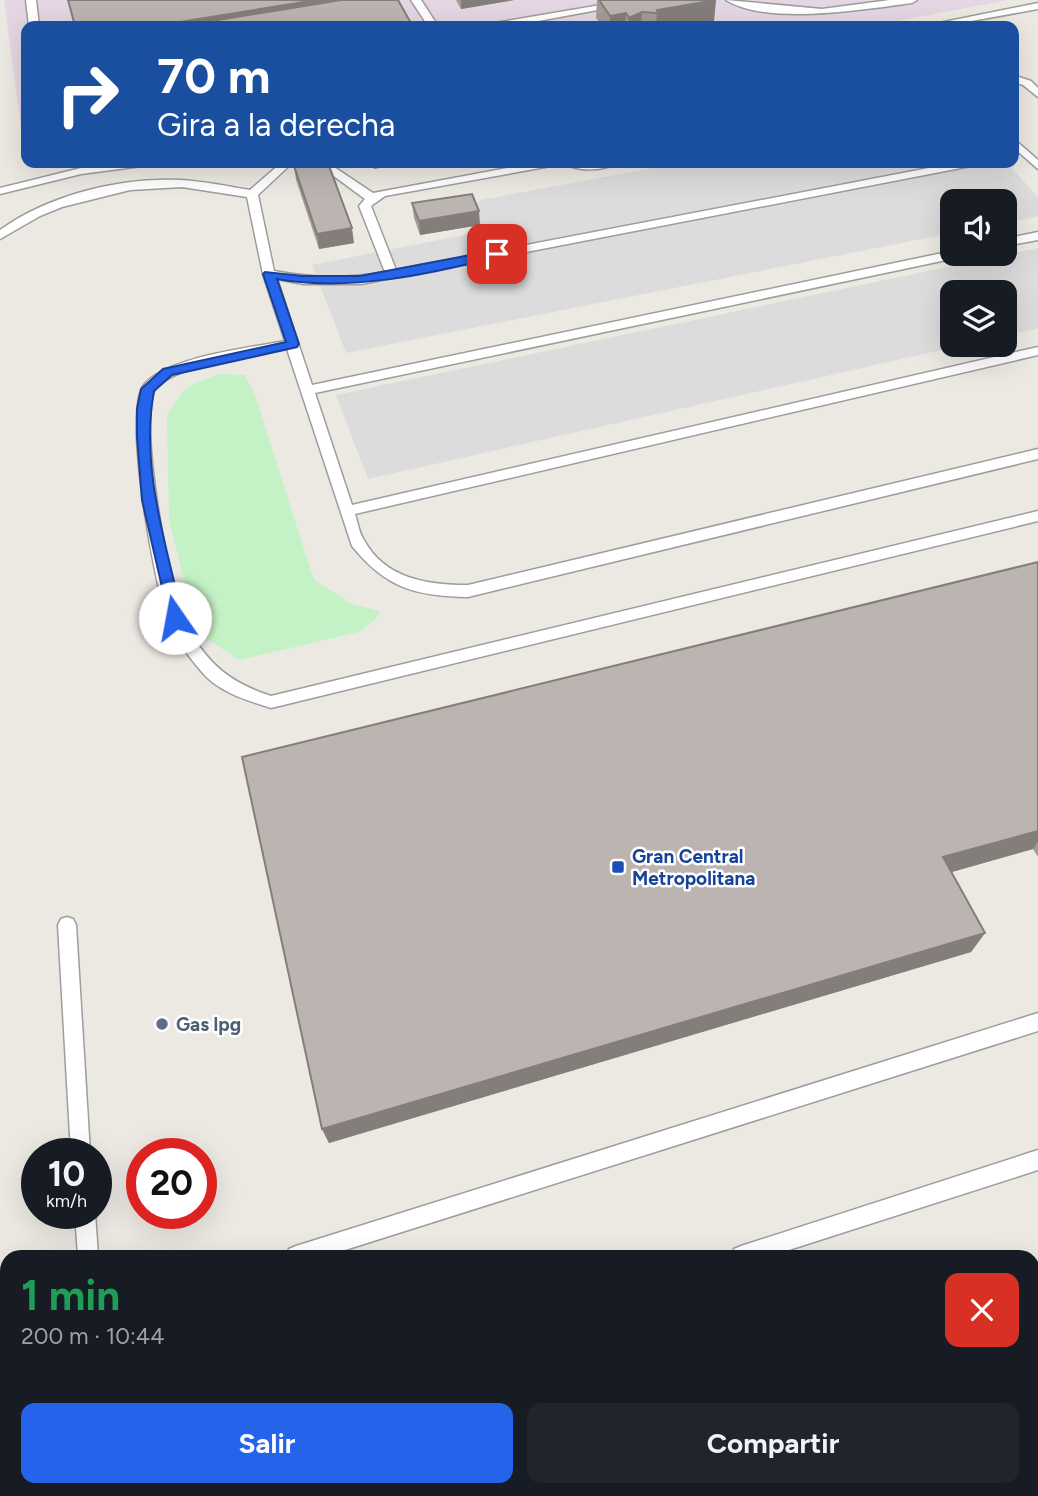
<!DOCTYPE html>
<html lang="es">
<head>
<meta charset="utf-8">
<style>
  body { margin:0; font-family:Figtree,sans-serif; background:#20242c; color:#f1f3f6; height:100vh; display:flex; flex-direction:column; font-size:26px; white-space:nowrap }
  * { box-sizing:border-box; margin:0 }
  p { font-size:23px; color:#9ea1a6 }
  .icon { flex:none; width:38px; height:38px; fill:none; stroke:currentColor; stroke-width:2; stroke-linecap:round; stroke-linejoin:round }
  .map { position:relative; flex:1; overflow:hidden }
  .drawer { position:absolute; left:0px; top:1250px; width:1040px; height:247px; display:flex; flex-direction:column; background:#171b24; border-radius:21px 21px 0 0; box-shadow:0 7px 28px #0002 }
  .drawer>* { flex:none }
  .top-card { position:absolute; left:21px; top:21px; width:998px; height:147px; border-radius:14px; box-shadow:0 7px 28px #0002; background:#1a4fa0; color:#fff; overflow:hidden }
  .buttons { position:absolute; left:940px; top:189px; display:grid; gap:14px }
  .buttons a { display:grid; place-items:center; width:77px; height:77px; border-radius:14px; background:#171b24; box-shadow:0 7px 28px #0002; font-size:35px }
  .speed { position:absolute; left:21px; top:1138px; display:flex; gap:14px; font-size:35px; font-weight:700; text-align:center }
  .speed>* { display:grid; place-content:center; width:91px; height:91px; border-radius:50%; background:#171b24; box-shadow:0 7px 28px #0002; line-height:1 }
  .speed small { font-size:18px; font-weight:400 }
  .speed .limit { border:10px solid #d22; background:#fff; color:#111 }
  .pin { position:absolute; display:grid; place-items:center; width:60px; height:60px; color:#fff; margin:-30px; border-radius:14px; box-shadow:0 4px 10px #0006 }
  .me { position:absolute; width:77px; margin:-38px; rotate:348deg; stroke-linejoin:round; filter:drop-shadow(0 0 5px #0008) }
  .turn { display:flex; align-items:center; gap:24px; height:147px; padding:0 21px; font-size:32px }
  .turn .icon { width:91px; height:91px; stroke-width:2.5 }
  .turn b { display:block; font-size:49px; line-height:60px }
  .round { display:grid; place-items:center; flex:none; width:74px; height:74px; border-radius:14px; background:#20242c }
  .head { display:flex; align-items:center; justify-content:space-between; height:119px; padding:0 21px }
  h1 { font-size:42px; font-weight:700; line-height:52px; color:#1e9e55 }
  .button { display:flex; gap:14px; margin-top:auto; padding:14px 21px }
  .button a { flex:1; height:80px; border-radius:14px; background:#2563eb; color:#fff; font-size:28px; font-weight:700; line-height:80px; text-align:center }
  .button a+a { background:#20242c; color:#f1f3f6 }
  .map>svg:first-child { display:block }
</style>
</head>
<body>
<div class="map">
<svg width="1038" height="1496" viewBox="0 0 1038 1496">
  <rect width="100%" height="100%" fill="#ece9e3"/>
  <!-- commercial -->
  <polygon fill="#ebd4d4" points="1038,1407 1038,1496 771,1496 791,1489 1032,1489 1033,1409"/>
  <!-- industrial -->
  <polygon fill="#e4d6e2" points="4,0 1008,0 871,26 26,26 26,151 24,151"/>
  <!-- park -->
  <polygon fill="#c4f2c6" points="219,374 245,375 255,395 314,580 352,604 380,611 375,620 359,632 239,660 198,633 169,521 167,415 183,391 193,384"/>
  <!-- parking -->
  <g fill="#dcdcdc">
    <polygon points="680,163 1007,163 1038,197 1038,216 1005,223 1004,201 952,201 952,233 346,353 312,265 484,231 473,209 480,200"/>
    <polygon points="1038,248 1038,328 1005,336 1004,292 952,292 952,345 964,345 368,479 336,395"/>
  </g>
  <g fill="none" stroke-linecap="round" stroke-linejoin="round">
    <!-- lane casing -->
    <g stroke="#9d9d9d" stroke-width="3">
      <g id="lane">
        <polygon points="26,0 36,0 39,26 29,26"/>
        <polygon points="411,0 421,0 438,26 428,26"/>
        <polygon points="630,0 652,0 511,26 490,26 495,23"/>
        <path d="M726 0 822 9 890 0H917L912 3C865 9 767 26 726 0Z"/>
        <polygon points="1038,3 1038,9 944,26 924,26"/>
        <polygon points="1013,75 1031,81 1038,88 1038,97 1023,85 1013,82"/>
        <polygon points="1013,138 1038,160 1038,169 1013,147"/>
        <polygon points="119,163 147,163 142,166 81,174 0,194 0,188 81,168"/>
        <path d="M281 163H292L258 195 274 271C311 278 348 279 385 272L359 206 365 199 316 163H328L373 193 534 163H556L551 166 385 196 371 206 396 270 955 163H976L971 166 361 284H303L277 279 312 385 952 251V254H962L956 258 315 393 352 505 1038 347V355L355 514C358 523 359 533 364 540 385 579 428 585 468 585L1038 449V459L468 597C415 596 386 588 352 546L287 349C256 355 177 364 156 388 136 413 170 598 187 627 209 665 229 682 271 696L1038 511V521L271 708C246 700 218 692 201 671 188 656 174 636 167 617 154 582 123 413 144 385 166 357 250 348 285 341L263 274 247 197 182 187 130 190 62 207 40 216 0 239V230C49 195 120 177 180 180 203 181 226 186 250 190Z"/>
        <path d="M565 163H616C604 171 576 172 565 163Z"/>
        <polygon points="1038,232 1038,240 1004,246 1004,239"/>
        <polygon points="67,917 73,919 76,925 90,1153 71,1153 58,925 61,919"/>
        <polygon points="1038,1013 1038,1031 326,1256 286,1256 289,1249 296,1246"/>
        <polygon points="1038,1150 1038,1170 770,1256 731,1256 734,1249 741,1246"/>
        <polygon points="75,1213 95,1213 98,1256 78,1256"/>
        <polygon points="7,1336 7,1356 0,1358 0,1338"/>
        <polygon points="7,1482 7,1489 31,1489 28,1496 0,1496 0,1484"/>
      </g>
    </g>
    <!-- lane -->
    <use href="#lane" fill="#fff" fill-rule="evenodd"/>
  </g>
  <!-- wall -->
  <g fill="#a29b97">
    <polygon points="456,0 514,0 461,9"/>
    <polygon points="597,0 599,0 714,21 683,26 602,26 596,18"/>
    <polygon points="294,166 354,243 319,249 296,180"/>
    <polygon points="412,203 480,225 420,235 414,218"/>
    <polygon points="1038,562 1038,857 1033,849 951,872 985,933 971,952 329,1143 322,1129"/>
  </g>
  <!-- shaded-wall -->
  <g fill="#847e7b">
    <polygon points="316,0 390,0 320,26 155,26"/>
    <polygon points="461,0 514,0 461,9"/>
    <polygon points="716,0 714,21 683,26 656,26 657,10"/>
    <polygon points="642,12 641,26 629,26 629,18"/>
    <polygon points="626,13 625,26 610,26 610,16"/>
    <polygon points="373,163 410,163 374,169"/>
    <polygon points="479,211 480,225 420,235 419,221"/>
    <polygon points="352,228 354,243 319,249 317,234"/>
    <polygon points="1038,831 1038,842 1033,849 931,878 943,857"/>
    <polygon points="985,933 971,952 329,1143 322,1129"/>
  </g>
  <!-- building -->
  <g fill="#bcb4b0" stroke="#847e7b" stroke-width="2">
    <polygon points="68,0 316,0 155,26 75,26"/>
    <polygon points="341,0 398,0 412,25 181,26"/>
    <polygon points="599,0 716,0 657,10 657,13 642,12 629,18 626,13 610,16"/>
    <polygon points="312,163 328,163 352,228 317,234 294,166"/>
    <polygon points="472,194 479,211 419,221 412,203"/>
    <polygon points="1038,562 1038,831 943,857 985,933 322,1129 242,757"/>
  </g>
  <!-- route -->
  <path fill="#2563eb" stroke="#184099" stroke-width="2" d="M497 250 503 254 502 256C430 274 350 292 277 279L299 344 297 347 172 375 154 391C140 466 166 545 183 618L175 624 170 622 142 500 137 437V409L141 389 163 369 286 342 263 274 265 272 303 276H360Z"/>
  <!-- markers -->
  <rect fill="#1a4fb4" stroke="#fff" stroke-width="2.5" x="611" y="860" width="14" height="14" rx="3.5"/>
  <circle fill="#5c6f8a" stroke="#fff" stroke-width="2.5" cx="162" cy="1024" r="7"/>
  <g text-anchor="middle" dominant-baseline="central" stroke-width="5" stroke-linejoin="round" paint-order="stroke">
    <!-- transit labels -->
    <g font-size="19" font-weight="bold" fill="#164399" stroke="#fff" text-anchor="start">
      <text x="632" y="856">Gran Central<tspan x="632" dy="22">Metropolitana</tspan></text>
    </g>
    <!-- service labels -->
    <g font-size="19" font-weight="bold" fill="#4e5e75" stroke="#fff" text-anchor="start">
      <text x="176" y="1024">Gas lpg</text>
    </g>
  </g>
</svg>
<div class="buttons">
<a><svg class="icon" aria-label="sound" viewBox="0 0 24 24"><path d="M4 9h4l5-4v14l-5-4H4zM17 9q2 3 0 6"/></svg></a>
<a><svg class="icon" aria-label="layers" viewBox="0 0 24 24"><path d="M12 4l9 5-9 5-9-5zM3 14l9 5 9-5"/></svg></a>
</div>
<div class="speed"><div>10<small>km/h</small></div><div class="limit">20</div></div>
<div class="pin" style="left:497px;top:254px;background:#d93025"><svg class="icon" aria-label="arrive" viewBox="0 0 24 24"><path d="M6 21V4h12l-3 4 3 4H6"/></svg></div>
<svg class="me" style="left:175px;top:618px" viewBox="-20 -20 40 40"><circle r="19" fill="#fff"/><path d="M0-13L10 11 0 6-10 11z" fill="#2563eb"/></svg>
<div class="top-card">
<div class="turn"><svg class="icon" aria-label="right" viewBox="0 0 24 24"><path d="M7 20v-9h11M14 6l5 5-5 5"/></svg><div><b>70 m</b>Gira a la derecha</div></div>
</div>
<section class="drawer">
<div class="head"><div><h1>1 min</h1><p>200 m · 10:44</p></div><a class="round" style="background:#d93025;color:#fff"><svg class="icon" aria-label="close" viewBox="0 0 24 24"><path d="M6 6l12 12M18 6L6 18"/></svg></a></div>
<div class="button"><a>Salir</a><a>Compartir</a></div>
</section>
</div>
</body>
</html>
